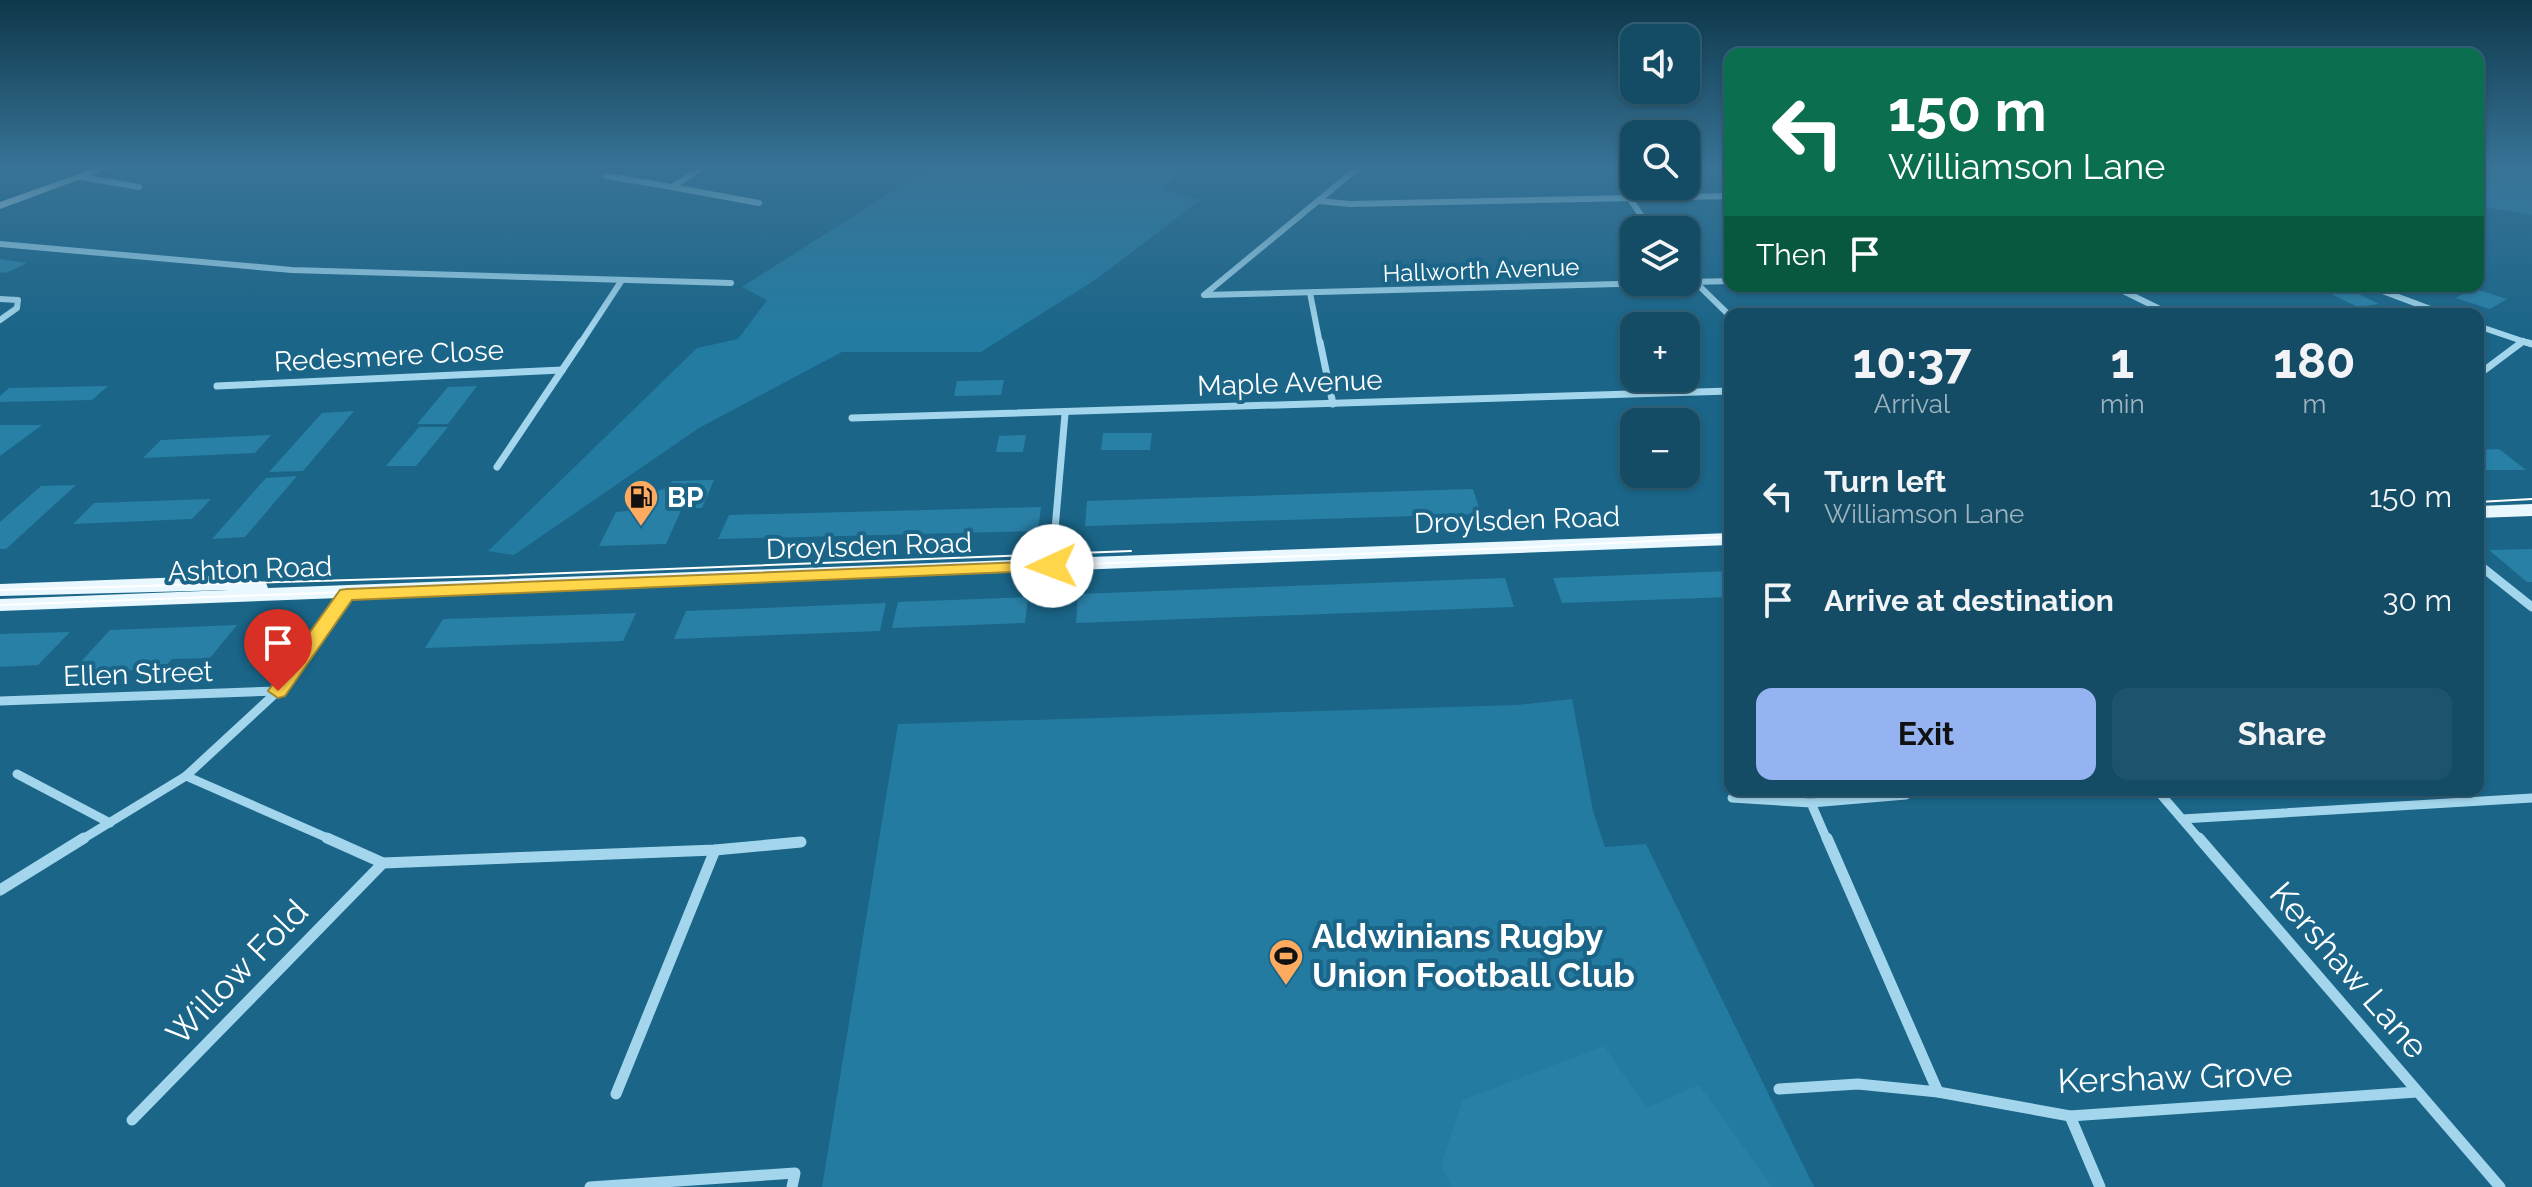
<!DOCTYPE html>
<html lang="en">
<head>
<meta charset="utf-8">
<style>
  body { margin:0; font-family:Raleway,sans-serif; background:#1d536c; color:#f1f3f6; height:100vh; display:flex; flex-direction:column; font-size:30px; white-space:nowrap }
  * { box-sizing:border-box; margin:0 }
  p { font-size:26px; color:#9db4bf }
  .icon { flex:none; width:44px; height:44px; fill:none; stroke:currentColor; stroke-width:2; stroke-linecap:round; stroke-linejoin:round }
  .map { position:relative; flex:1; overflow:hidden }
  .panel { position:absolute; left:1724px; top:308px; width:760px; height:488px; display:flex; flex-direction:column; background:#144c66; border-radius:16px; box-shadow:0 2px 6px #0004,0 0 0 2px #33637a }
  .panel>* { flex:none }
  .top-card { position:absolute; left:1724px; top:48px; width:760px; height:244px; border-radius:16px; box-shadow:0 2px 6px #0004,0 0 0 2px #33637a; background:#0b6e4f; color:#fff; overflow:hidden }
  .fabs { position:absolute; left:1620px; top:24px; display:grid; gap:16px }
  .fabs a { display:grid; place-items:center; width:80px; height:80px; border-radius:16px; background:#144c66; box-shadow:0 2px 6px #0004,0 0 0 2px #33637a; font-size:40px }
  .pin { position:absolute; display:grid; place-items:center; width:68px; height:68px; color:#fff; margin:-82px -34px; border-radius:50% 50% 50% 0; rotate:-45deg; box-shadow:0 0 8px #0007 }
  .pin .icon { rotate:45deg }
  .me { position:absolute; width:88px; margin:-44px; rotate:268deg; stroke-linejoin:round; filter:drop-shadow(0 0 6px #0008) }
  .turn { display:flex; align-items:center; gap:28px; height:168px; padding:0 32px; font-size:36px }
  .turn .icon { width:104px; height:104px; stroke-width:2.5 }
  .turn b { display:block; font-size:56px; line-height:68px }
  .then { display:flex; align-items:center; height:76px; padding:0 32px; background:#0003; gap:16px; font-size:30px }
  .eta { display:flex; justify-content:space-evenly; align-items:center; height:136px; text-align:center }
  .eta b { font-size:48px; font-weight:700; line-height:56px }
  .button { display:flex; gap:16px; margin-top:auto; padding:16px 32px }
  .button a { flex:1; height:92px; border-radius:16px; background:#95b2f1; color:#111; font-size:32px; font-weight:700; line-height:92px; text-align:center }
  .button a+a { background:#1d536c; color:#f1f3f6 }
  ul { padding:0; list-style:none }
  li { display:flex; align-items:center; gap:24px; height:104px; padding:0 32px }
  li div { flex:1 }
  li b { display:block; font-size:30px }
  li em { font-style:normal }
  .map>svg:first-child { display:block }
</style>
</head>
<body>
<div class="map">
<svg width="2532" height="1187" viewBox="0 0 2532 1187">
  <rect width="100%" height="100%" fill="#1a6588"/>
  <!-- green -->
  <g fill="#237ba1">
    <polygon points="930,167 1183,167 1164,190 1200,200 1098,278 981,352 842,352 699,428 514,555 488,551 697,348 738,339 767,300 742,287"/>
    <polygon points="1572,699 1593,811 1605,847 1646,844 1814,1187 822,1187 898,724 1517,705"/>
  </g>
  <!-- building -->
  <g fill="#2980a6">
    <polygon points="2478,167 2512,167 2532,173 2532,215 2478,206"/>
    <polygon points="0,259 27,263 6,273 0,272"/>
    <polygon points="2472,288 2507,299 2490,309 2456,298"/>
    <polygon points="2350,290 2379,304 2358,307 2329,293"/>
    <polygon points="1004,380 1001,395 954,396 957,381"/>
    <polygon points="108,386 92,400 0,402 0,396 9,388"/>
    <polygon points="477,386 448,424 417,424 448,387"/>
    <polygon points="354,411 303,471 269,472 322,413"/>
    <polygon points="0,425 42,425 0,456"/>
    <polygon points="419,427 448,427 416,466 386,466"/>
    <polygon points="1103,433 1152,433 1150,450 1101,450"/>
    <polygon points="271,435 255,453 143,458 161,440"/>
    <polygon points="1026,435 1023,452 996,452 999,436"/>
    <polygon points="2499,449 2526,470 2478,470 2478,450"/>
    <polygon points="297,476 245,537 212,539 266,478"/>
    <polygon points="714,480 702,508 682,508 666,544 599,546 616,512 640,510 648,493 668,488 672,481"/>
    <polygon points="76,485 6,549 0,549 0,522 41,486"/>
    <polygon points="1473,489 1481,514 1085,526 1087,501"/>
    <polygon points="211,499 192,519 73,524 94,503"/>
    <polygon points="1041,507 1038,531 718,539 729,515"/>
    <polygon points="2532,549 2532,582 2527,582 2489,550"/>
    <polygon points="1730,571 1730,597 1562,603 1553,578"/>
    <polygon points="1505,578 1514,607 1076,623 1078,594"/>
    <polygon points="1028,597 1025,623 892,628 898,602"/>
    <polygon points="886,603 880,631 674,639 686,611"/>
    <polygon points="636,613 623,641 425,648 443,619"/>
    <polygon points="237,625 210,658 172,659 163,669 87,672 94,665 77,666 110,630"/>
    <polygon points="70,632 38,665 0,667 0,634"/>
    <polygon points="1604,1046 1646,1108 1699,1085 1772,1187 1452,1187 1441,1166 1463,1100"/>
  </g>
  <g fill="none" stroke-linecap="round" stroke-linejoin="round">
    <!-- street-far3 -->
    <g stroke="#a3d6ec" stroke-width="6">
      <polyline points="703,167 672,187 759,203"/>
      <polyline points="1359,167 1204,295 1730,281"/>
      <polyline points="606,176 672,187"/>
      <polyline points="81,177 139,187"/>
      <polyline points="1630,199 1651,230"/>
      <polyline points="1319,201 1350,204 1730,196"/>
      <polyline points="0,244 292,270 731,283"/>
      <polyline points="1686,273 1730,316"/>
      <polyline points="2113,286 2170,314"/>
      <polyline points="2369,286 2444,314"/>
      <polyline points="1310,293 1320,344"/>
      <polyline points="0,299 18,300 17,308 0,320"/>
      <polyline points="2478,326 2531,344"/>
      <polyline points="580,344 622,280"/>
      <polyline points="2520,344 2523,341"/>
    </g>
    <!-- street-far2 -->
    <g stroke="#a3d6ec" stroke-width="7">
      <polyline points="1320,342 1333,404"/>
      <polyline points="2525,342 2532,344"/>
      <polyline points="2478,375 2522,342"/>
      <polyline points="217,386 562,370"/>
      <polyline points="852,418 1730,391"/>
      <polyline points="497,467 581,342"/>
      <polyline points="1052,564 1065,414"/>
    </g>
    <!-- street-far1 -->
    <g stroke="#a3d6ec" stroke-width="9">
      <polyline points="2478,564 2532,607"/>
      <polyline points="1052,566 1052,562"/>
      <polyline points="0,701 278,691"/>
      <polyline points="17,774 110,823"/>
      <polyline points="186,776 332,840"/>
      <polyline points="2157,790 2200,840"/>
      <polyline points="1732,798 1811,803 1827,840"/>
      <polyline points="1811,803 1906,795"/>
      <polyline points="2182,819 2532,798"/>
      <polyline points="81,840 186,776 278,691 347,594"/>
    </g>
    <!-- street -->
    <g stroke="#a3d6ec" stroke-width="11">
      <polyline points="327,838 383,863 715,850 801,842"/>
      <polyline points="1827,838 1938,1092"/>
      <polyline points="2199,838 2500,1187"/>
      <polyline points="0,890 84,838"/>
      <polyline points="1779,1089 1858,1084 1938,1092 2070,1116 2417,1092"/>
      <polyline points="616,1094 715,850"/>
      <polyline points="2070,1116 2100,1187"/>
      <polyline points="132,1120 383,863"/>
      <polyline points="590,1187 795,1173 792,1187"/>
    </g>
    <!-- secondary -->
    <polygon fill="#d0ecf9" fill-rule="evenodd" points="98,167 113,167 0,209 0,202"/>
    <!-- primary -->
    <g fill="#e9f7ff" fill-rule="evenodd">
      <polygon points="2532,504 2532,516 2478,518 2478,506"/>
      <polygon points="1730,533 1730,545 0,611 0,599 229,590 0,596 0,584 212,576 259,581 266,583 268,588"/>
    </g>
    <!-- tram -->
    <g stroke="#fff" stroke-width="2">
      <polyline points="2478,502 2532,499"/>
      <polyline points="0,590 489,576 1131,551"/>
      <polyline points="0,605 1514,548 1730,537"/>
    </g>
  </g>
  <!-- sky -->
  <linearGradient id="sky" x2="0" y2="1"><stop stop-color="#0e384b"/><stop offset="0.5" stop-color="#387396"/><stop offset="1" stop-color="#387396" stop-opacity="0"/></linearGradient>
  <rect width="2532" height="334" fill="url(#sky)"/>
  <!-- route -->
  <polygon fill="#ffd54a" stroke="#a68a30" stroke-width="2" points="1052,561 1061,566 1059,570 352,600 285,696 278,698 268,691 340,590 347,589"/>
  <!-- icons -->
  <defs>
    <g id="fuel-pin" transform="scale(1.8)"><path d="M0 17L-7.5 6A9.5 9.5 0 1 1 7.5 6Z" fill="#feaa5f" stroke="#1a6588"/><path d="M-5.5-6h7V0h2V4h1.3V-2.5L3-4.5l.8-.8L6-3V5H2.5V1h-1V6h-7ZM-4.2-4.7v3.2H.2V-4.7Z" fill="#111"/></g>
    <g id="stadium-pin" transform="scale(1.8)"><path d="M0 17L-7.5 6A9.5 9.5 0 1 1 7.5 6Z" fill="#feaa5f" stroke="#1a6588"/><path d="M0-5a6.5 5 0 1 0 0 10a6.5 5 0 1 0 0-10ZM-3.5-1.8h7v3.6h-7Z" fill="#111"/></g>
  </defs>
  <g fill-rule="evenodd">
    <use href="#fuel-pin" x="641" y="497"/>
    <use href="#stadium-pin" x="1286" y="956"/>
  </g>
  <g text-anchor="middle" dominant-baseline="central" stroke-width="8" stroke-linejoin="round" paint-order="stroke">
    <!-- far-street labels -->
    <g font-size="24" fill="#fff" stroke="#1a6588">
      <text transform="translate(1481 270) rotate(-2)">Hallworth Avenue</text>
    </g>
    <!-- street labels -->
    <g font-size="28" fill="#fff" stroke="#1a6588">
      <text transform="translate(389 356) rotate(-3)">Redesmere Close</text>
      <text transform="translate(1290 383) rotate(-2)">Maple Avenue</text>
      <text transform="translate(1517 520) rotate(-2)">Droylsden Road</text>
      <text transform="translate(869 546) rotate(-2)">Droylsden Road</text>
      <text transform="translate(250 569) rotate(-2)">Ashton Road</text>
      <text transform="translate(138 674) rotate(-2)">Ellen Street</text>
    </g>
    <!-- poi labels -->
    <g font-size="28" font-weight="bold" fill="#fff" stroke="#1a6588" text-anchor="start">
      <text x="667" y="497">BP</text>
    </g>
    <!-- near-poi labels -->
    <g font-size="34" font-weight="bold" fill="#fff" stroke="#1a6588" text-anchor="start">
      <text x="1312" y="936">Aldwinians Rugby<tspan x="1312" dy="39">Union Football Club</tspan></text>
    </g>
    <!-- near-street labels -->
    <g font-size="34" fill="#fff" stroke="#1a6588">
      <text transform="translate(2349 970) rotate(49)">Kershaw Lane</text>
      <text transform="translate(237 972) rotate(-46)">Willow Fold</text>
      <text transform="translate(2175 1077) rotate(-2)">Kershaw Grove</text>
    </g>
  </g>
</svg>
<div class="fabs">
<a><svg class="icon" aria-label="sound" viewBox="0 0 24 24"><path d="M4 9h4l5-4v14l-5-4H4zM17 9q2 3 0 6"/></svg></a>
<a><svg class="icon" aria-label="search" viewBox="0 0 24 24"><circle cx="10" cy="10" r="6"/><path d="M15 15l6 6"/></svg></a>
<a><svg class="icon" aria-label="layers" viewBox="0 0 24 24"><path d="M12 4l9 5-9 5-9-5zM3 14l9 5 9-5"/></svg></a>
<a>+</a>
<a>−</a>
</div>
<div class="pin" style="left:278px;top:691px;background:#d93025"><svg class="icon" aria-label="arrive" viewBox="0 0 24 24"><path d="M6 21V4h12l-3 4 3 4H6"/></svg></div>
<svg class="me" style="left:1052px;top:566px" viewBox="-20 -20 40 40"><circle r="19" fill="#fff"/><path d="M0-13L10 11 0 6-10 11z" fill="#ffd54a"/></svg>
<div class="top-card">
<div class="turn"><svg class="icon" aria-label="left" viewBox="0 0 24 24"><path d="M17 20v-9H6M10 6l-5 5 5 5"/></svg><div><b>150 m</b>Williamson Lane</div></div>
<div class="then">Then<svg class="icon" aria-label="arrive" viewBox="0 0 24 24"><path d="M6 21V4h12l-3 4 3 4H6"/></svg></div>
</div>
<section class="panel">
<div class="eta">
<div><b>10:37</b><p>Arrival</p></div>
<div><b>1</b><p>min</p></div>
<div><b>180</b><p>m</p></div>
</div>
<ul>
<li><svg class="icon" aria-label="left" viewBox="0 0 24 24"><path d="M17 20v-9H6M10 6l-5 5 5 5"/></svg><div><b>Turn left</b><p>Williamson Lane</p></div><em>150 m</em></li>
<li><svg class="icon" aria-label="arrive" viewBox="0 0 24 24"><path d="M6 21V4h12l-3 4 3 4H6"/></svg><div><b>Arrive at destination</b></div><em>30 m</em></li>
</ul>
<div class="button"><a>Exit</a><a>Share</a></div>
</section>
</div>
</body>
</html>
